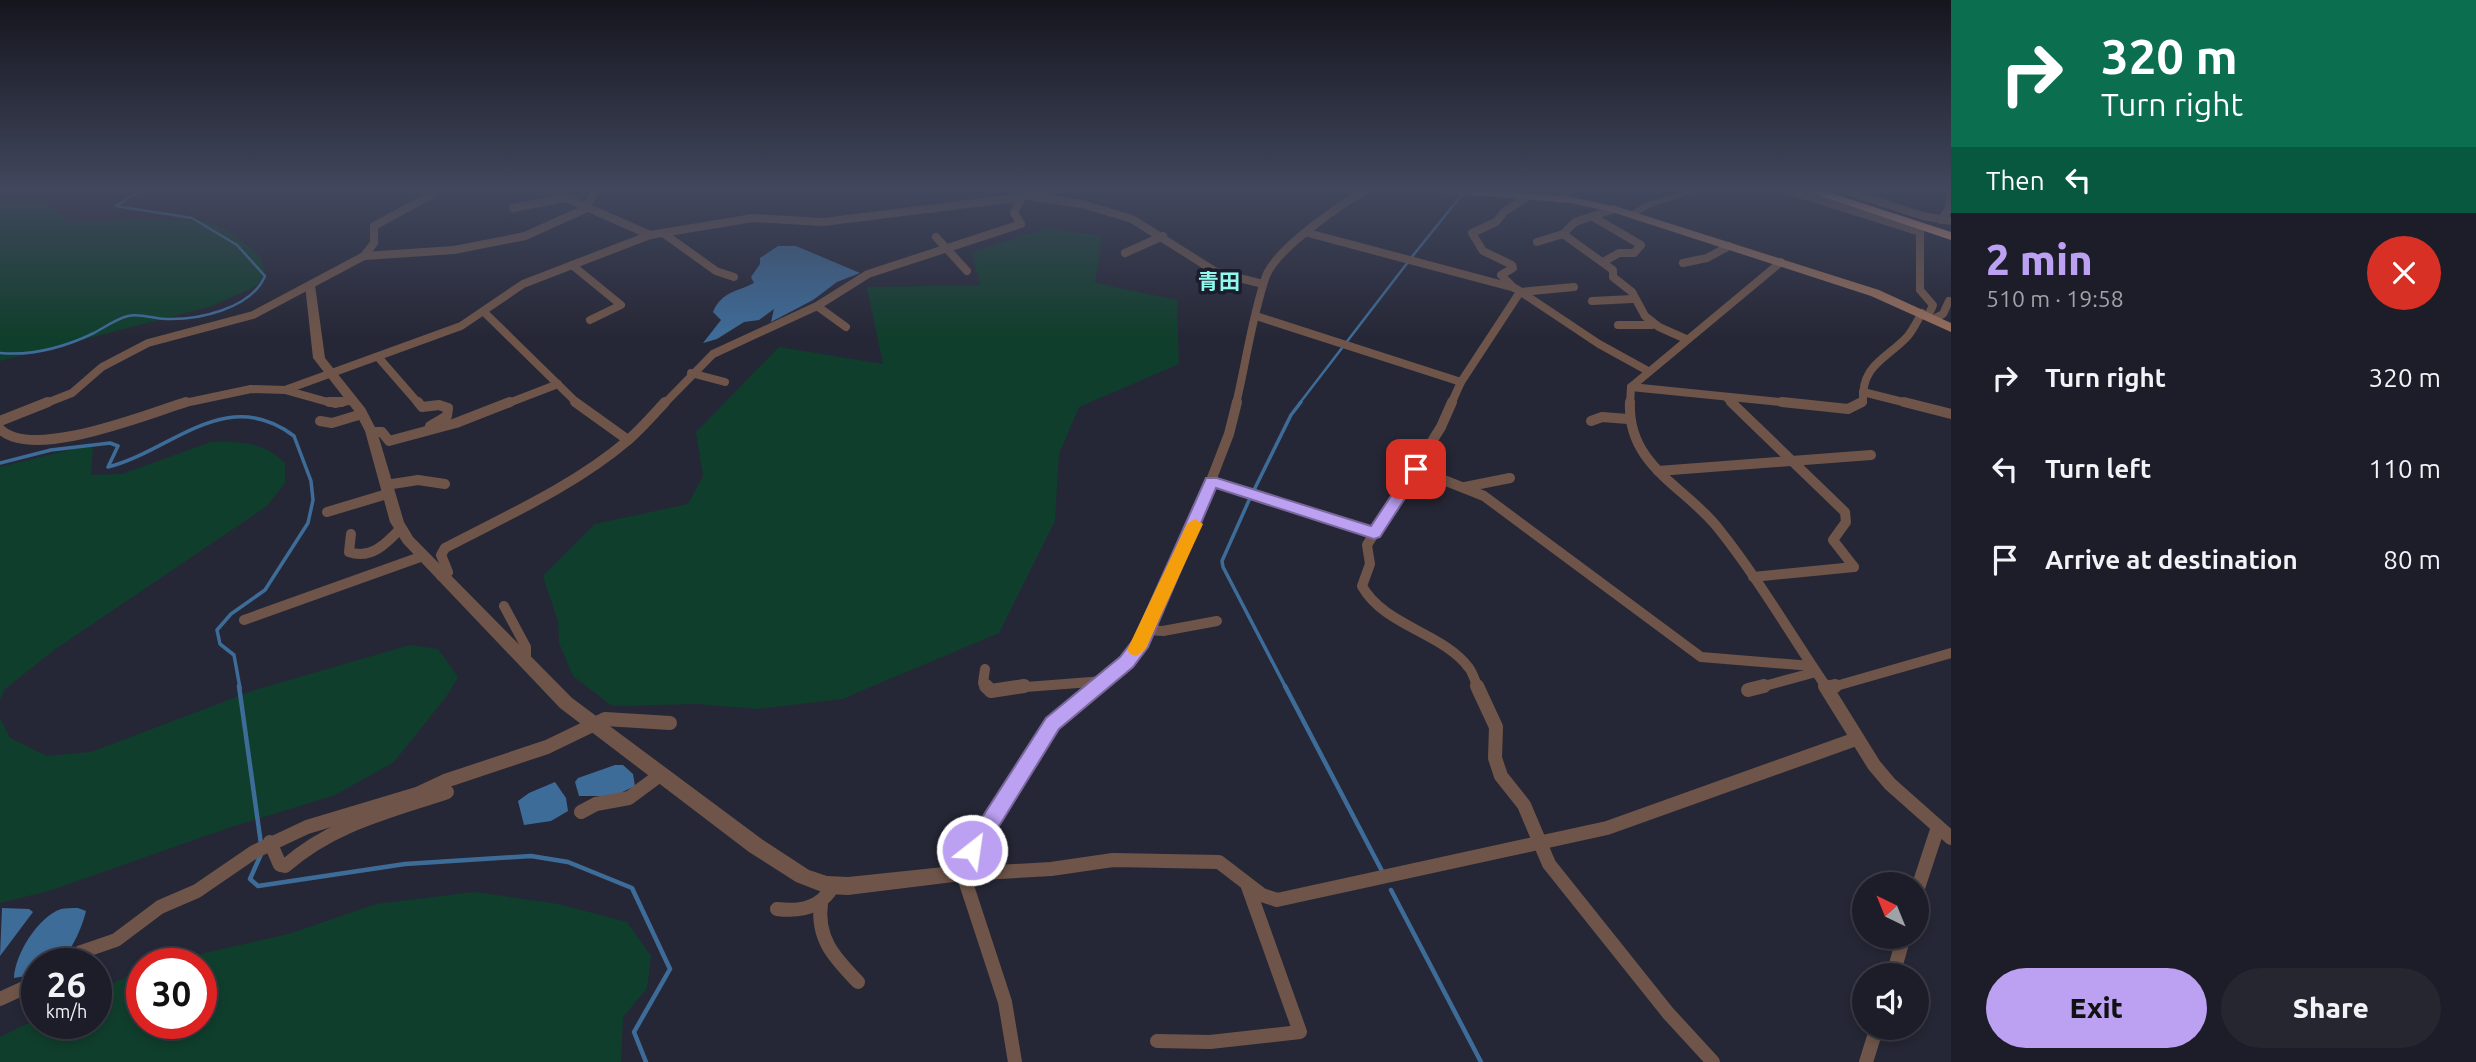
<!DOCTYPE html>
<html lang="en">
<head>
<meta charset="utf-8">
<style>
  body { margin:0; font-family:Ubuntu,"Noto Sans JP",sans-serif; background:#252630; color:#f1f3f6; height:100vh; display:flex; flex-direction:column; font-size:26px; white-space:nowrap }
  * { box-sizing:border-box; margin:0 }
  p { font-size:23px; color:#a0a2a8 }
  .icon { flex:none; width:38px; height:38px; fill:none; stroke:currentColor; stroke-width:2; stroke-linecap:round; stroke-linejoin:round }
  .map { position:relative; flex:1; overflow:hidden }
  .panel { display:flex; flex-direction:column; background:#1c1d28; width:525px }
  .panel>* { flex:none }
  .guide { background:#0b6e4f; color:#fff; overflow:hidden }
  .needle { width:46px; rotate:317deg }
  .buttons { position:absolute; left:1852px; top:872px; display:grid; gap:14px }
  .buttons a { display:grid; place-items:center; width:77px; height:77px; border-radius:50%; background:#1c1d28; box-shadow:0 4px 10px #0003,0 0 0 2px #3a3b45; font-size:35px }
  .speed { position:absolute; left:21px; top:948px; display:flex; gap:14px; font-size:35px; font-weight:700; text-align:center }
  .speed>* { display:grid; place-content:center; width:91px; height:91px; border-radius:50%; background:#1c1d28; box-shadow:0 4px 10px #0003,0 0 0 2px #3a3b45; line-height:1 }
  .speed small { font-size:18px; font-weight:400 }
  .speed .limit { border:10px solid #d22; background:#fff; color:#111 }
  .pin { position:absolute; display:grid; place-items:center; width:60px; height:60px; color:#fff; margin:-30px; border-radius:14px; box-shadow:0 4px 10px #0006 }
  .me { position:absolute; width:77px; margin:-38px; rotate:30deg; stroke-linejoin:round; filter:drop-shadow(0 0 5px #0008) }
  .turn { display:flex; align-items:center; gap:24px; height:147px; padding:0 35px; font-size:32px }
  .turn .icon { width:91px; height:91px; stroke-width:2.5 }
  .turn b { display:block; font-size:49px; line-height:60px }
  .then { display:flex; align-items:center; height:66px; padding:0 35px; background:#0003; gap:14px; font-size:26px }
  .round { display:grid; place-items:center; flex:none; width:74px; height:74px; border-radius:37px; background:#252630 }
  .headline { display:flex; align-items:center; justify-content:space-between; height:119px; padding:0 35px }
  h1 { font-size:42px; font-weight:800; line-height:52px; color:#bca0f2 }
  .button { display:flex; gap:14px; margin-top:auto; padding:14px 35px }
  .button a { flex:1; height:80px; border-radius:42px; background:#bca0f2; color:#111; font-size:28px; font-weight:800; line-height:80px; text-align:center }
  .button a+a { background:#252630; color:#f1f3f6 }
  ul { padding:0; list-style:none }
  li { display:flex; align-items:center; gap:21px; height:91px; padding:0 35px }
  li div { flex:1 }
  li b { display:block; font-size:26px }
  li em { font-style:normal }
  main { display:flex; flex:1; min-height:0 }
  .map>svg:first-child { display:block }
</style>
</head>
<body>
<main>
<div class="map">
<svg width="1951" height="1062" viewBox="0 0 1951 1062">
  <rect width="100%" height="100%" fill="#262736"/>
  <!-- green -->
  <g fill="#103e2c">
    <polygon points="0,199 45,201 69,223 147,219 206,221 227,230 260,256 265,271 259,283 250,289 209,307 0,361"/>
    <polygon points="1047,228 1102,236 1095,283 1177,300 1179,364 1079,407 1059,454 1055,521 999,633 842,699 757,709 697,704 612,706 573,676 559,643 558,621 543,576 595,524 688,504 703,476 696,432 779,347 883,364 867,287 980,285 972,252"/>
    <path d="M211 442C242 442 262 441 285 463V483L267 506 54 650 4 690 0 700V467L93 444 91 475 122 474Z"/>
    <polygon points="410,645 438,649 458,677 446,697 394,762 335,795 228,828 49,891 0,903 0,718 10,738 47,756 91,752 255,690"/>
    <polygon points="475,892 558,904 627,922 651,956 647,988 623,1017 621,1062 0,1062 0,1037 37,1019 37,1024 96,1024 96,991 142,970 142,1024 201,1024 201,964 157,964 292,933 376,904"/>
  </g>
  <!-- water -->
  <g fill="#3e6c99">
    <path d="M778 246H796L860 273 837 282 813 300 771 322 774 309 759 320 744 322 717 339 703 343 721 320 713 312C722 291 737 292 754 283L751 277 760 264V258Z"/>
    <polygon points="615,765 623,765 633,774 635,786 614,796 579,796 575,782 578,778"/>
    <polygon points="555,782 566,798 568,811 551,821 524,825 518,801 529,793"/>
    <polygon points="2,908 29,909 33,912 0,956"/>
    <path d="M78 908 86 911C83 925 70 958 54 964 50 966 42 964 37 964V974L14 978C15 954 38 917 61 909 66 908 73 908 78 908Z"/>
  </g>
  <g fill="none" stroke-linecap="round" stroke-linejoin="round">
    <!-- stream-far2 -->
    <g stroke="#3e6c99" stroke-width="2.5">
      <polyline points="1411,258 1464,192"/>
      <path d="M0 353C33 356 65 347 94 333 105 327 116 319 128 316 141 313 153 319 166 319 198 320 251 309 265 276L237 245 192 218 116 206 143 189"/>
      <polyline points="1299,404 1408,262"/>
    </g>
    <!-- stream-far1 -->
    <g stroke="#3e6c99" stroke-width="3.5">
      <path d="M0 463 51 450 110 443 118 446 108 467C170 452 226 384 294 436L311 481 313 500 308 523 265 590 231 614 217 630 220 644 234 655 240 688"/>
      <polyline points="1254,490 1291,415 1301,402"/>
      <polyline points="1250,498 1222,561 1223,567 1286,688"/>
    </g>
    <!-- stream -->
    <g stroke="#3e6c99" stroke-width="4.5">
      <polyline points="239,686 261,844"/>
      <polyline points="1285,686 1382,871"/>
      <polyline points="262,852 250,879 258,886 405,864 531,856 568,862 632,888 670,969 634,1032 646,1062"/>
      <polyline points="1391,890 1481,1062"/>
    </g>
    <!-- minor-far2 -->
    <g stroke="#6f5549" stroke-width="8">
      <polyline points="554,189 566,198 650,235"/>
      <polyline points="1784,189 1920,232 1920,290 1933,305 1928,316"/>
      <polyline points="1840,189 1923,216 1951,221"/>
      <polyline points="1034,197 1082,204 1132,219 1216,272 1263,284"/>
      <polyline points="1560,199 1571,189"/>
      <polyline points="513,208 566,198"/>
      <polyline points="1614,209 1575,222 1563,234 1613,270 1613,277 1632,292 1645,316 1659,327 1686,339"/>
      <polyline points="1595,218 1641,245 1634,253 1619,253 1603,262"/>
      <polyline points="1941,220 1948,210 1951,195"/>
      <polyline points="663,233 716,271 734,277"/>
      <polyline points="1308,233 1515,288 1599,344 1648,371"/>
      <polyline points="936,237 967,271"/>
      <polyline points="1537,242 1563,234"/>
      <polyline points="1125,253 1163,236"/>
      <polyline points="364,256 374,243 374,226 431,195 435,189"/>
      <polyline points="1683,263 1707,258 1729,246"/>
      <polyline points="572,265 621,305 590,320"/>
      <polyline points="1514,288 1501,275 1513,268 1512,265 1483,251 1472,233 1496,222 1505,211 1528,197"/>
      <polyline points="1592,301 1632,299"/>
      <polyline points="817,306 846,327"/>
      <polyline points="484,312 578,404"/>
      <polyline points="1256,316 1461,382"/>
      <polyline points="1933,319 1943,314 1949,301"/>
      <polyline points="1618,325 1652,325"/>
      <polyline points="378,357 419,404"/>
      <polyline points="691,373 725,382"/>
      <polyline points="1631,387 1799,404"/>
      <polyline points="285,390 335,404 352,400"/>
      <polyline points="1863,392 1911,404"/>
      <polyline points="1727,398 1733,404"/>
      <polyline points="44,404 72,393 102,367 148,343 253,315 364,256 454,250 525,236 585,209 597,189"/>
      <polyline points="180,404 251,389 285,390 461,326 523,284 650,235 753,218 823,222 1008,199 1061,189"/>
      <polyline points="506,404 558,384"/>
      <polyline points="664,404 713,354 817,306 868,274 1021,224 1014,213 1023,196"/>
      <path d="M1236 404C1246 363 1252 316 1266 276 1277 248 1342 203 1369 189"/>
      <polyline points="1451,404 1461,382 1520,292 1574,287"/>
      <polyline points="1630,404 1631,387 1781,262"/>
      <path d="M1859 404 1863 402C1861 365 1885 360 1907 337 1913 330 1917 321 1922 313"/>
    </g>
    <!-- minor-far1 -->
    <g stroke="#6f5549" stroke-width="10">
      <polyline points="329,402 342,402"/>
      <polyline points="418,402 422,407 439,405 448,408 447,416 430,426"/>
      <polyline points="575,402 628,440"/>
      <path d="M1452 402 1441 427 1367 545 1370 564 1362 586C1384 626 1444 633 1469 668 1473 673 1475 681 1478 688"/>
      <path d="M1630 402C1627 466 1685 486 1718 528 1758 578 1791 635 1827 688"/>
      <polyline points="1731,402 1845,512 1846,522 1833,540 1854,567"/>
      <polyline points="1782,402 1848,409 1862,402"/>
      <polyline points="1904,402 1951,414"/>
      <polyline points="0,421 48,402"/>
      <polyline points="320,421 332,423 362,414"/>
      <polyline points="1591,421 1602,417 1628,419"/>
      <path d="M0 429C32 461 147 414 186 402"/>
      <polyline points="372,432 382,432 389,441 456,423 510,402"/>
      <polyline points="1416,469 1484,496 1701,657 1812,666"/>
      <polyline points="1658,471 1871,455"/>
      <polyline points="1211,482 1374,533"/>
      <polyline points="386,485 418,480 445,484"/>
      <polyline points="1465,487 1510,478"/>
      <polyline points="327,512 387,494"/>
      <path d="M351 534 349 552C371 560 387 543 401 528"/>
      <path d="M441 576 448 572 441 555 445 548C506 516 574 486 627 441 641 429 653 415 665 402"/>
      <polyline points="1753,577 1854,567"/>
      <polyline points="504,606 526,647 526,664"/>
      <polyline points="244,620 423,556"/>
      <polyline points="1147,630 1163,631 1217,621"/>
      <polyline points="985,669 983,683 988,688"/>
      <polyline points="1013,688 1104,681"/>
      <polyline points="1097,688 1127,662 1142,642 1193,527 1229,434 1237,402"/>
      <polyline points="1757,688 1816,672"/>
      <polyline points="1829,688 1951,653"/>
    </g>
    <!-- minor -->
    <g stroke="#6f5549" stroke-width="14">
      <polyline points="986,686 991,691 1024,686"/>
      <polyline points="1477,686 1496,727 1495,758 1501,776 1524,805 1549,864 1668,1013 1713,1062"/>
      <polyline points="1825,686 1874,765 1890,784 1951,838"/>
      <polyline points="1827,688 1835,686"/>
      <polyline points="1748,690 1764,686"/>
      <polyline points="581,812 596,804 629,798 660,775"/>
      <path d="M270 842 280 865 285 866C333 824 388 812 447 792"/>
      <polyline points="963,874 1051,869 1113,860 1219,862 1262,895 1277,900 1607,828 1856,739"/>
      <polyline points="1916,894 1938,827"/>
      <path d="M821 903C816 939 835 958 858 982"/>
      <path d="M777 909C800 912 821 908 833 886"/>
      <polyline points="62,964 81,952 116,940 160,907 197,891 254,852 307,827 417,794 445,781 547,747 605,719 670,723"/>
      <polyline points="1893,975 1904,936"/>
      <polyline points="0,999 37,982"/>
      <polyline points="1157,1041 1210,1042 1300,1032 1247,884"/>
      <polyline points="1015,1062 1005,1002 963,874 972,851 1053,724 1099,686"/>
      <polyline points="1866,1062 1877,1027"/>
    </g>
    <!-- tertiary -->
    <g fill="#6f5549" fill-rule="evenodd">
      <polygon points="1692,189 1707,189 1651,207 1635,216 1627,214 1645,203"/>
      <polygon points="310,282 315,285 325,358 365,408 377,431 404,522 413,537 572,698 763,840 809,870 827,876 848,877 963,865 970,868 972,874 970,880 848,895 827,894 796,882 749,852 560,708 403,543 390,522 365,431 355,412 313,358 305,285"/>
    </g>
    <!-- secondary -->
    <polygon fill="#976e5b" fill-rule="evenodd" points="1430,189 1474,189 1570,197 1618,207 1879,290 1951,323 1951,332 1871,296 1612,212 1570,203 1435,192"/>
    <!-- motorway -->
    <polygon fill="#d19273" fill-rule="evenodd" points="1800,189 1819,189 1951,232 1951,240"/>
  </g>
  <!-- sky -->
  <linearGradient id="sky" x2="0" y2="1"><stop stop-color="#15151e"/><stop offset="0.56" stop-color="#41475d"/><stop offset="1" stop-color="#41475d" stop-opacity="0"/></linearGradient>
  <rect width="1951" height="338" fill="url(#sky)"/>
  <!-- route -->
  <polygon fill="#bca0f2" stroke="#7a689d" stroke-width="2" points="1416,464 1424,469 1380,537 1374,539 1216,488 1148,647 1133,667 1059,729 980,857 972,860 965,857 962,850 965,844 1046,718 1120,657 1134,639 1206,478 1217,478 1371,526 1411,466"/>
  <!-- slow -->
  <polygon fill="#f59e0b" points="1195,519 1203,524 1145,650 1136,656 1130,654 1127,650 1187,524"/>
  <g text-anchor="middle" dominant-baseline="central" stroke-width="7" stroke-linejoin="round" paint-order="stroke">
    <!-- far-quarter labels -->
    <g font-size="21" font-weight="bold" fill="#8ff9ee" stroke="#1c1d2c">
      <text x="1219" y="281">青田</text>
    </g>
  </g>
</svg>
<div class="buttons">
<a><svg class="needle" viewBox="-14 -14 28 28"><path d="M0-13l5 13h-10z" fill="#e53935"/><path d="M0 13l5-13h-10z" fill="#a0a2a8"/></svg></a>
<a><svg class="icon" aria-label="sound" viewBox="0 0 24 24"><path d="M4 9h4l5-4v14l-5-4H4zM17 9q2 3 0 6"/></svg></a>
</div>
<div class="speed"><div>26<small>km/h</small></div><div class="limit">30</div></div>
<div class="pin" style="left:1416px;top:469px;background:#d93025"><svg class="icon" aria-label="arrive" viewBox="0 0 24 24"><path d="M6 21V4h12l-3 4 3 4H6"/></svg></div>
<svg class="me" style="left:972px;top:850px" viewBox="-20 -20 40 40"><circle r="17" fill="#bca0f2" stroke="#fff" stroke-width="3"/><path d="M0-11L8 9 0 5-8 9z" fill="#fff"/></svg>
</div>
<section class="panel">
<div class="guide">
<div class="turn"><svg class="icon" aria-label="right" viewBox="0 0 24 24"><path d="M7 20v-9h11M14 6l5 5-5 5"/></svg><div><b>320 m</b>Turn right</div></div>
<div class="then">Then<svg class="icon" aria-label="left" viewBox="0 0 24 24"><path d="M17 20v-9H6M10 6l-5 5 5 5"/></svg></div>
</div>
<div class="headline"><div><h1>2 min</h1><p>510 m · 19:58</p></div><a class="round" style="background:#d93025;color:#fff"><svg class="icon" aria-label="close" viewBox="0 0 24 24"><path d="M6 6l12 12M18 6L6 18"/></svg></a></div>
<ul>
<li><svg class="icon" aria-label="right" viewBox="0 0 24 24"><path d="M7 20v-9h11M14 6l5 5-5 5"/></svg><div><b>Turn right</b></div><em>320 m</em></li>
<li><svg class="icon" aria-label="left" viewBox="0 0 24 24"><path d="M17 20v-9H6M10 6l-5 5 5 5"/></svg><div><b>Turn left</b></div><em>110 m</em></li>
<li><svg class="icon" aria-label="arrive" viewBox="0 0 24 24"><path d="M6 21V4h12l-3 4 3 4H6"/></svg><div><b>Arrive at destination</b></div><em>80 m</em></li>
</ul>
<div class="button"><a>Exit</a><a>Share</a></div>
</section>
</main>
</body>
</html>
